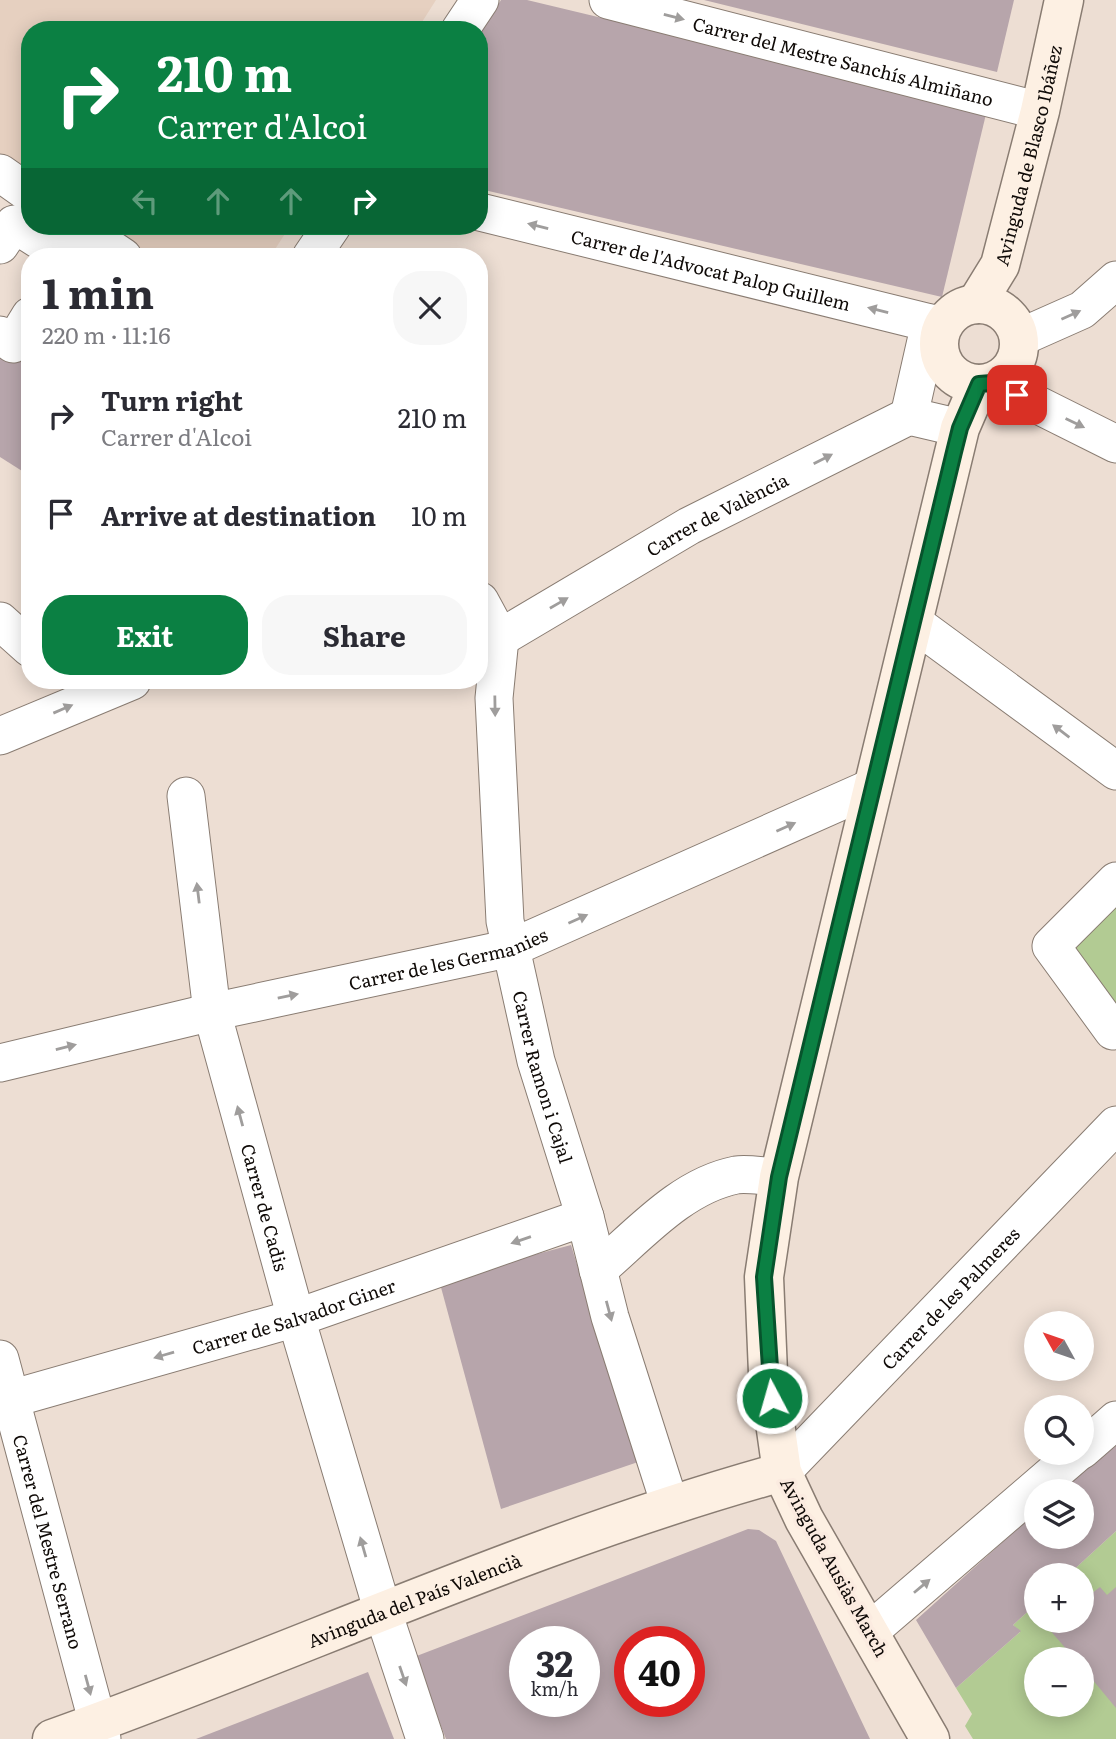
<!DOCTYPE html>
<html lang="en">
<head>
<meta charset="utf-8">
<style>
  body { margin:0; font-family:Literata,serif; background:#f7f7f7; color:#2b2b33; height:100vh; display:flex; flex-direction:column; font-size:26px; white-space:nowrap }
  * { box-sizing:border-box; margin:0 }
  p { font-size:23px; color:#7c7c81 }
  .icon { flex:none; width:38px; height:38px; fill:none; stroke:currentColor; stroke-width:2; stroke-linecap:round; stroke-linejoin:round }
  .map { position:relative; flex:1; overflow:hidden }
  .side { position:absolute; left:21px; top:248px; width:467px; height:441px; display:flex; flex-direction:column; background:#fff; border-radius:28px; box-shadow:0 4px 18px #0003 }
  .side>* { flex:none }
  .guide { position:absolute; left:21px; top:21px; width:467px; height:214px; border-radius:28px; box-shadow:0 4px 18px #0003; background:#0b8043; color:#fff; overflow:hidden }
  .needle { width:46px; rotate:310deg }
  .buttons { position:absolute; left:1024px; top:1311px; display:grid; gap:14px }
  .buttons a { display:grid; place-items:center; width:70px; height:70px; border-radius:50%; background:#fff; box-shadow:0 4px 18px #0003; font-size:35px }
  .speed { position:absolute; left:509px; top:1626px; display:flex; gap:14px; font-size:35px; font-weight:700; text-align:center }
  .speed>* { display:grid; place-content:center; width:91px; height:91px; border-radius:50%; background:#fff; box-shadow:0 4px 18px #0003; line-height:1 }
  .speed small { font-size:18px; font-weight:400 }
  .speed .limit { border:10px solid #d22; background:#fff; color:#111 }
  .pin { position:absolute; display:grid; place-items:center; width:60px; height:60px; color:#fff; margin:-30px; border-radius:14px; box-shadow:0 4px 10px #0006 }
  .me { position:absolute; width:77px; margin:-38px; rotate:354deg; stroke-linejoin:round; filter:drop-shadow(0 0 5px #0008) }
  .turn { display:flex; align-items:center; gap:24px; height:147px; padding:0 21px; font-size:32px }
  .turn .icon { width:91px; height:91px; stroke-width:2.5 }
  .turn b { display:block; font-size:49px; line-height:60px }
  .lanes { display:flex; align-items:center; height:66px; padding:0 21px; background:#0003; justify-content:center; gap:35px; direction:ltr }
  .lanes .off { opacity:.35 }
  .round { display:grid; place-items:center; flex:none; width:74px; height:74px; border-radius:28px; background:#f7f7f7 }
  .headline { display:flex; align-items:center; justify-content:space-between; height:119px; padding:0 21px }
  h1 { font-size:42px; font-weight:700; line-height:52px }
  .primary-button { display:flex; gap:14px; margin-top:auto; padding:14px 21px }
  .primary-button a { flex:1; height:80px; border-radius:28px; background:#0b8043; color:#fff; font-size:28px; font-weight:700; line-height:80px; text-align:center }
  .primary-button a+a { background:#f7f7f7; color:#2b2b33 }
  ul { padding:0; list-style:none }
  li { display:flex; align-items:center; gap:21px; height:98px; padding:0 21px }
  li div { flex:1 }
  li b { display:block; font-size:26px }
  li em { font-style:normal }
  .map>svg:first-child { display:block }
</style>
</head>
<body>
<div class="map">
<svg width="1116" height="1739" viewBox="0 0 1116 1739">
  <rect width="100%" height="100%" fill="#edded3"/>
  <!-- built -->
  <g fill="#e6d0c0">
    <polygon points="0,0 436,0 417,30 30,30 30,174 0,155"/>
    <polygon points="107,226 290,226 270,257 154,257"/>
  </g>
  <!-- green -->
  <g fill="#b2cb93" fill-rule="evenodd">
    <polygon points="1116,887 1116,1021 1055,947"/>
    <path d="M1116 1531V1739H973L965 1726 972 1714 956 1688 1020 1632 1013 1625 1036 1604V1620H1082V1575H1068ZM1036 1659H1082V1704H1036Z"/>
  </g>
  <!-- building -->
  <g fill="#b7a5ab" fill-rule="evenodd">
    <polygon points="501,0 527,0 987,110 942,297 480,189 480,33"/>
    <polygon points="704,0 1014,0 997,72"/>
    <polygon points="30,318 30,476 0,457 0,336"/>
    <polygon points="571,1245 638,1462 501,1509 439,1280"/>
    <polygon points="1116,1440 1116,1531 1068,1575 1036,1575 1036,1604 1013,1625 1021,1631 956,1688 916,1620 1036,1512 1036,1536 1082,1536 1082,1491 1059,1491"/>
    <path d="M748 1529 759 1530 776 1541 870 1739H446L414 1657ZM525 1642H584V1701H525ZM630 1642H690V1701H630Z"/>
    <polygon points="1100,1587 1107,1595 1116,1587 1116,1708 1082,1667 1082,1659 1075,1659 1048,1628 1058,1620 1082,1620 1082,1601"/>
    <polygon points="368,1672 394,1739 196,1739"/>
  </g>
  <g fill="none" stroke-linecap="round" stroke-linejoin="round">
    <!-- street casing -->
    <g stroke="#897c72" stroke-width="39">
      <g id="street">
        <path id="s1" d="M608 0 1040 111"/>
        <polyline points="460,30 480,0"/>
        <polyline points="0,173 30,194"/>
        <path id="s2" d="M480 212 930 323 944 324"/>
        <polyline points="77,226 123,257"/>
        <polyline points="0,245 14,224 66,257"/>
        <polyline points="311,257 332,226"/>
        <polyline points="0,335 13,344 30,316"/>
        <polyline points="1019,338 1082,310 1116,280"/>
        <polyline points="992,382 1116,444"/>
        <polyline points="909,416 930,323"/>
        <polyline points="480,601 500,638"/>
        <polyline points="0,621 30,648"/>
        <polyline points="913,622 1116,771"/>
        <path id="s3" d="M480 638H500L689 526 909 416 960 428"/>
        <path id="s4" d="M500 638 494 698 505 921 536 1061 585 1217 610 1317 670 1505"/>
        <polyline points="0,736 132,681"/>
        <path id="s5" d="M186 796 212 1012 296 1318 383 1612 425 1739"/>
        <polyline points="1116,881 1051,946 1113,1031 1116,1028"/>
        <path id="s6" d="M0 1063 212 1012 511 948 873 787"/>
        <path d="M598 1270C639 1235 681 1186 736 1175 749 1173 765 1177 779 1177"/>
        <path id="s7" d="M0 1359 102 1739"/>
        <path id="s8" d="M0 1402 296 1318 585 1217"/>
        <polyline points="1082,1450 1116,1420"/>
        <path id="s9" d="M782 1472 1116 1125"/>
        <polyline points="870,1631 1078,1452"/>
      </g>
    </g>
    <!-- secondary casing -->
    <g stroke="#897c72" stroke-width="41">
      <g id="secondary">
        <path id="s10" d="M976 304 1000 265 1040 111 1064 0"/>
        <circle cx="979" cy="344" r="40"/>
        <path id="s11" d="M52 1739C296 1652 532 1541 782 1472"/>
        <polyline points="930,1739 804,1519 782,1472 768,1373 764,1277 779,1177 960,428 979,384"/>
      </g>
    </g>
    <!-- street -->
    <use href="#street" stroke="#fff" stroke-width="37"/>
    <!-- secondary -->
    <use href="#secondary" stroke="#fdf0e3" stroke-width="38"/>
  </g>
  <!-- one-way arrows -->
  <defs><path id="oneway-solid" d="M-6-.8H1V-3.2L6.5 0L1 3.2V.8H-6Z" transform="scale(1.75)"/></defs>
  <g fill="#9f9d9c">
    <use href="#oneway-solid" transform="translate(674 17) rotate(14)"/>
    <use href="#oneway-solid" transform="translate(538 226) rotate(-166)"/>
    <use href="#oneway-solid" transform="translate(878 310) rotate(-166)"/>
    <use href="#oneway-solid" transform="translate(1071 315) rotate(-24)"/>
    <use href="#oneway-solid" transform="translate(1075 423) rotate(26)"/>
    <use href="#oneway-solid" transform="translate(823 459) rotate(-27)"/>
    <use href="#oneway-solid" transform="translate(559 603) rotate(-30)"/>
    <use href="#oneway-solid" transform="translate(495 706) rotate(89)"/>
    <use href="#oneway-solid" transform="translate(63 709) rotate(-23)"/>
    <use href="#oneway-solid" transform="translate(1061 731) rotate(-143)"/>
    <use href="#oneway-solid" transform="translate(786 827) rotate(-24)"/>
    <use href="#oneway-solid" transform="translate(198 893) rotate(-97)"/>
    <use href="#oneway-solid" transform="translate(578 919) rotate(-24)"/>
    <use href="#oneway-solid" transform="translate(288 996) rotate(-12)"/>
    <use href="#oneway-solid" transform="translate(66 1047) rotate(-14)"/>
    <use href="#oneway-solid" transform="translate(240 1116) rotate(-105)"/>
    <use href="#oneway-solid" transform="translate(521 1240) rotate(161)"/>
    <use href="#oneway-solid" transform="translate(609 1311) rotate(75)"/>
    <use href="#oneway-solid" transform="translate(164 1355) rotate(164)"/>
    <use href="#oneway-solid" transform="translate(363 1547) rotate(-106)"/>
    <use href="#oneway-solid" transform="translate(922 1586) rotate(-40)"/>
    <use href="#oneway-solid" transform="translate(403 1676) rotate(71)"/>
    <use href="#oneway-solid" transform="translate(88 1685) rotate(75)"/>
  </g>
  <g fill="none" stroke-linecap="round" stroke-linejoin="round">
    <!-- route casing -->
    <g stroke="#07532c" stroke-width="18">
      <polyline id="route" points="772,1398 764,1277 779,1177 954,452 960,428 979,384 992,383 1017,395"/>
    </g>
    <!-- route -->
    <use href="#route" stroke="#0b8043" stroke-width="12"/>
  </g>
  <g text-anchor="middle" dominant-baseline="central" stroke-width="7" stroke-linejoin="round" paint-order="stroke">
    <!-- street labels -->
    <g font-size="18" fill="#0f0a07" stroke="#fbebe0">
      <text stroke="none"><textPath href="#s1" startOffset="243">Carrer del Mestre Sanchís Almiñano</textPath></text>
      <text stroke="none"><textPath href="#s10" startOffset="159">Avinguda de Blasco Ibáñez</textPath></text>
      <text stroke="none"><textPath href="#s2" startOffset="238">Carrer de l'Advocat Palop Guillem</textPath></text>
      <text stroke="none"><textPath href="#s3" startOffset="270">Carrer de València</textPath></text>
      <text stroke="none"><textPath href="#s6" startOffset="460">Carrer de les Germanies</textPath></text>
      <text stroke="none"><textPath href="#s4" startOffset="444">Carrer Ramon i Cajal</textPath></text>
      <text stroke="none"><textPath href="#s5" startOffset="420">Carrer de Cadis</textPath></text>
      <text stroke="none"><textPath href="#s9" startOffset="242">Carrer de les Palmeres</textPath></text>
      <text stroke="none"><textPath href="#s8" startOffset="306">Carrer de Salvador Giner</textPath></text>
      <text stroke="none"><textPath href="#s7" startOffset="189">Carrer del Mestre Serrano</textPath></text>
      <text transform="translate(835 1567) rotate(61)">Avinguda Ausiàs March</text>
      <text stroke="none"><textPath href="#s11" startOffset="388">Avinguda del País Valencià</textPath></text>
    </g>
  </g>
</svg>
<div class="buttons">
<a><svg class="needle" viewBox="-14 -14 28 28"><path d="M0-13l5 13h-10z" fill="#e53935"/><path d="M0 13l5-13h-10z" fill="#7c7c81"/></svg></a>
<a><svg class="icon" aria-label="search" viewBox="0 0 24 24"><circle cx="10" cy="10" r="6"/><path d="M15 15l6 6"/></svg></a>
<a><svg class="icon" aria-label="layers" viewBox="0 0 24 24"><path d="M12 4l9 5-9 5-9-5zM3 14l9 5 9-5"/></svg></a>
<a>+</a>
<a>−</a>
</div>
<div class="speed"><div>32<small>km/h</small></div><div class="limit">40</div></div>
<div class="pin" style="left:1017px;top:395px;background:#d93025"><svg class="icon" aria-label="arrive" viewBox="0 0 24 24"><path d="M6 21V4h12l-3 4 3 4H6"/></svg></div>
<svg class="me" style="left:772px;top:1398px" viewBox="-20 -20 40 40"><circle r="17" fill="#0b8043" stroke="#fff" stroke-width="3"/><path d="M0-11L8 9 0 5-8 9z" fill="#fff"/></svg>
<div class="guide">
<div class="turn"><svg class="icon" aria-label="right" viewBox="0 0 24 24"><path d="M7 20v-9h11M14 6l5 5-5 5"/></svg><div><b>210 m</b>Carrer d'Alcoi</div></div>
<div class="lanes"><svg class="icon off" aria-label="left" viewBox="0 0 24 24"><path d="M17 20v-9H6M10 6l-5 5 5 5"/></svg><svg class="icon off" aria-label="ahead" viewBox="0 0 24 24"><path d="M12 20V5M6 11l6-6 6 6"/></svg><svg class="icon off" aria-label="ahead" viewBox="0 0 24 24"><path d="M12 20V5M6 11l6-6 6 6"/></svg><svg class="icon" aria-label="right" viewBox="0 0 24 24"><path d="M7 20v-9h11M14 6l5 5-5 5"/></svg></div>
</div>
<section class="side">
<div class="headline"><div><h1>1 min</h1><p>220 m · 11:16</p></div><a class="round"><svg class="icon" aria-label="close" viewBox="0 0 24 24"><path d="M6 6l12 12M18 6L6 18"/></svg></a></div>
<ul>
<li><svg class="icon" aria-label="right" viewBox="0 0 24 24"><path d="M7 20v-9h11M14 6l5 5-5 5"/></svg><div><b>Turn right</b><p>Carrer d'Alcoi</p></div><em>210 m</em></li>
<li><svg class="icon" aria-label="arrive" viewBox="0 0 24 24"><path d="M6 21V4h12l-3 4 3 4H6"/></svg><div><b>Arrive at destination</b></div><em>10 m</em></li>
</ul>
<div class="primary-button"><a>Exit</a><a>Share</a></div>
</section>
</div>
</body>
</html>
